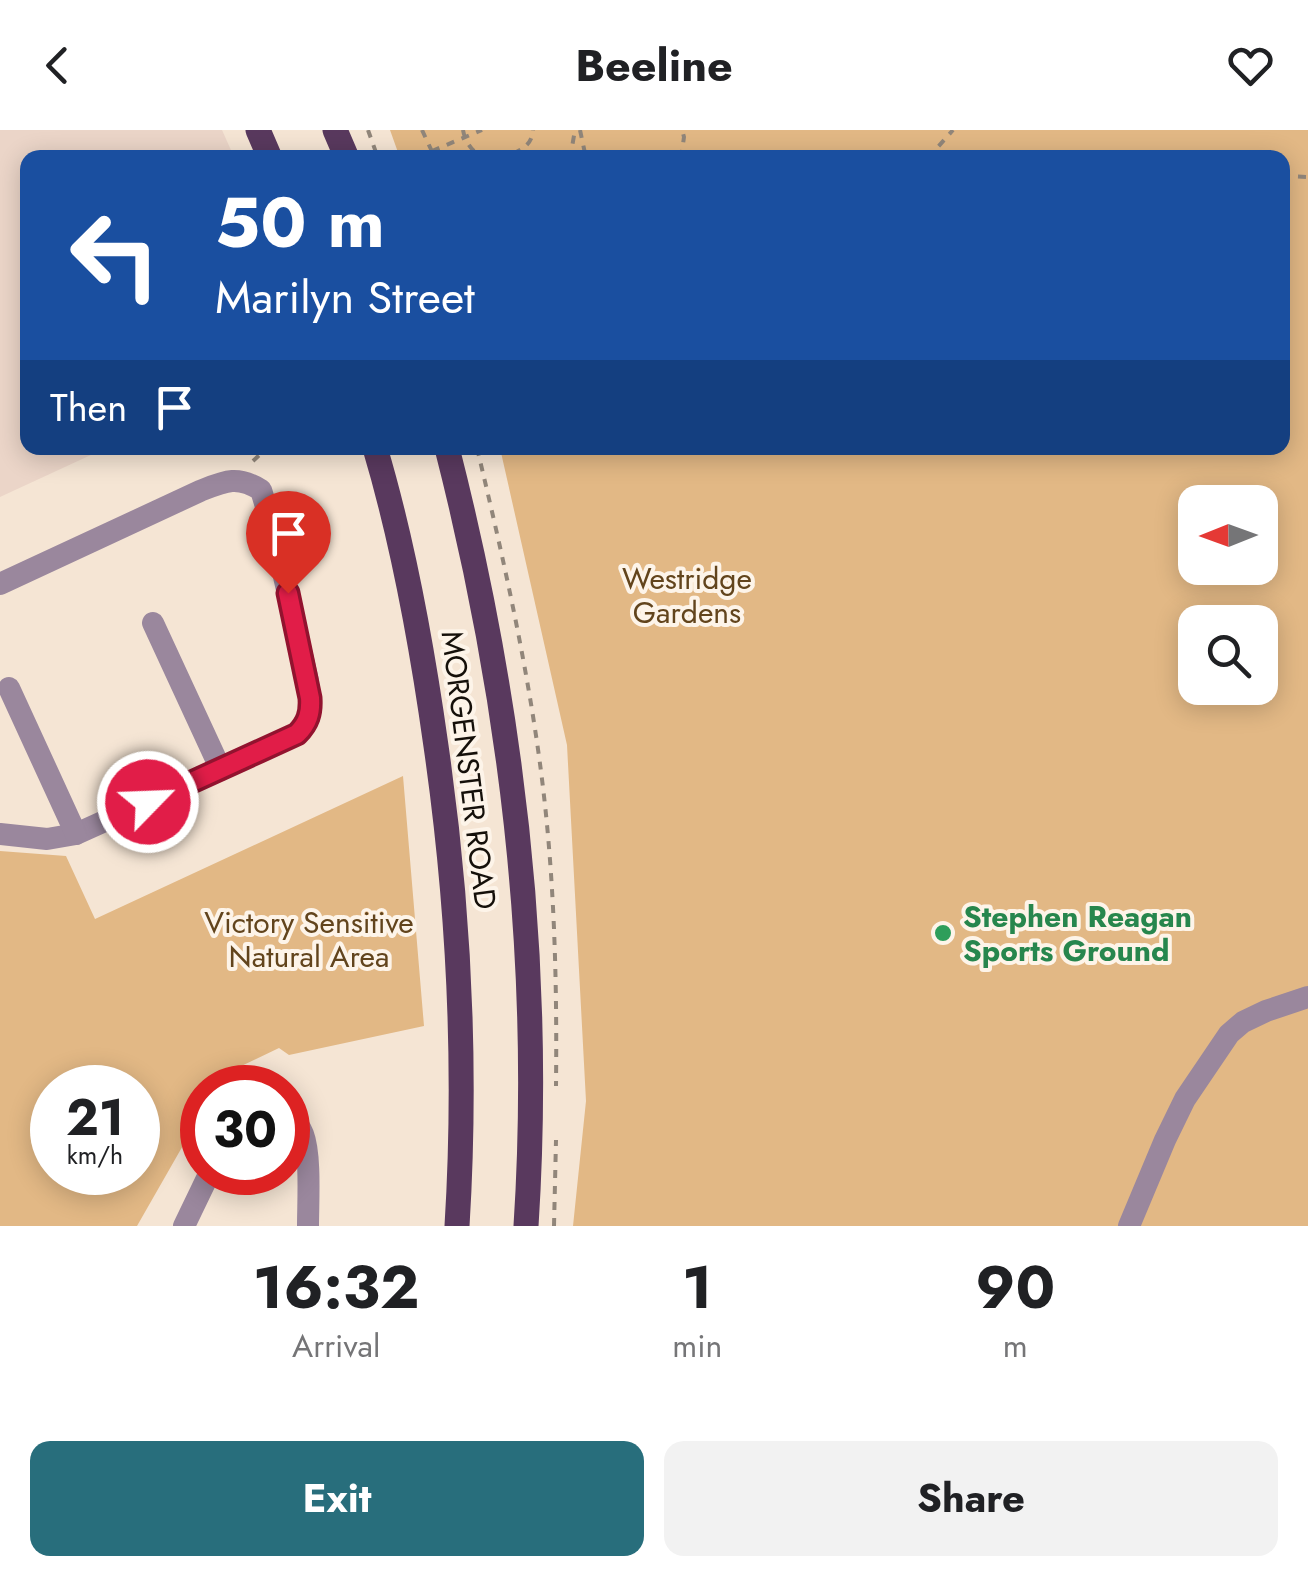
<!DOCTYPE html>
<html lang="en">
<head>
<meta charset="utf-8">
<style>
  body { margin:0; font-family:Jost,sans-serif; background:#f2f2f2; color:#202124; height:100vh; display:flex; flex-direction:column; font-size:38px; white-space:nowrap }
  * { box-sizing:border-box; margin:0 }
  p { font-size:32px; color:#757577 }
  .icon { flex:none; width:55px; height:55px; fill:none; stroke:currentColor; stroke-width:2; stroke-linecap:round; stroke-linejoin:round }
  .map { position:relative; height:1096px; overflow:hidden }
  .panel { display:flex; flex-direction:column; background:#fff; flex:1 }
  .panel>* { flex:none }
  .hud { position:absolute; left:20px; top:20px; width:1270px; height:305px; border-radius:20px; box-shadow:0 5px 25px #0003; background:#1a4fa0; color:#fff; overflow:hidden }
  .needle { width:65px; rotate:269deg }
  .fabs { position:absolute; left:1178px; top:355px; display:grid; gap:20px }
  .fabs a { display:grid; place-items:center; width:100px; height:100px; border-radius:20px; background:#fff; box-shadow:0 5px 25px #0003; font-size:50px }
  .speed { position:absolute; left:30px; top:935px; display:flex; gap:20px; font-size:50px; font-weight:700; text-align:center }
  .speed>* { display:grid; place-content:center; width:130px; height:130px; border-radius:50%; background:#fff; box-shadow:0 5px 25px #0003; line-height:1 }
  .speed small { font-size:25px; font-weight:400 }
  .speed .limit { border:15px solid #d22; background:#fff; color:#111 }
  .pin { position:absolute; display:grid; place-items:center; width:85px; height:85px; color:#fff; margin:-102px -42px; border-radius:50% 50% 50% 0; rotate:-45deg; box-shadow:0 0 10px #0007 }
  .pin .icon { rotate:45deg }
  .me { position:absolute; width:110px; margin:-55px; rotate:66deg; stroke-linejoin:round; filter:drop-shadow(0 0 8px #0008) }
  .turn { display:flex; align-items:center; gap:35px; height:210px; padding:0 30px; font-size:45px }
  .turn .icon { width:130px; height:130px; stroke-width:2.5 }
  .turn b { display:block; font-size:70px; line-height:85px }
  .then { display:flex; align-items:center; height:95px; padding:0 30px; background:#0003; gap:20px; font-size:38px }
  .eta { display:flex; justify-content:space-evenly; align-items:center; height:170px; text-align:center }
  .eta b { font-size:60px; font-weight:700; line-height:70px }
  .action { display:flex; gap:20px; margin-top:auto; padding:20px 30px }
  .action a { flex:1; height:115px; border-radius:20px; background:#286e7c; color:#fff; font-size:40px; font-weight:700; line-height:115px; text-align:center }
  .action a+a { background:#f2f2f2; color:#202124 }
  header { display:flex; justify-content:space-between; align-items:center; height:130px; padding:0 30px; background:#fff; font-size:45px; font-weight:700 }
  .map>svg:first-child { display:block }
</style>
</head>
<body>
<header><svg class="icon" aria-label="back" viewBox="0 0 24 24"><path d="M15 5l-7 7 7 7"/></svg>Beeline<svg class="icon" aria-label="heart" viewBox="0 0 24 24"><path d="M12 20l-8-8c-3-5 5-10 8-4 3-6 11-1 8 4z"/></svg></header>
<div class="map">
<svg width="1308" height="1096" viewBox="0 0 1308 1096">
  <rect width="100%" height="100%" fill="#f5e5d4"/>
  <!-- education -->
  <polygon fill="#ebd5c8" points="0,0 222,0 234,27 28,28 28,318 106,318 0,367"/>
  <!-- green -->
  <g fill="#e2b885" fill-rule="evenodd">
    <path d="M390 0H1308V1096H573L586 971 567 615 500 318H1282V28H400ZM1195 372H1260V438H1195ZM1195 492H1260V558H1195Z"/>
    <path d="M403 646 424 896 289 925 279 918 212 950 209 957 202 958V976L193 998 137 1096H0V721L66 726 95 789ZM52 958H138V1042H52Z"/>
  </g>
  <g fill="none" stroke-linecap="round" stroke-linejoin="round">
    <!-- path -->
    <g stroke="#91867a" stroke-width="4" stroke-dasharray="8 8" stroke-linecap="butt">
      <polyline points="368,0 378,28"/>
      <polyline points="422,0 435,28"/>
      <path d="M463 0C465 12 473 23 484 28"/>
      <polyline points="580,0 586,28"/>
      <polyline points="432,21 482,0"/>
      <path d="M498 28C514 23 532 19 533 0"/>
      <polyline points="566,28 572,17 575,0"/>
      <polyline points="681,28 684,7 682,0"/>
      <polyline points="928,28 953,0"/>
      <polyline points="1282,46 1308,47"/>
      <path d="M477 318C505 435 532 555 545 675 555 768 557 863 556 956"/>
      <polyline points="253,331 267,318"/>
      <polyline points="554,1096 556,1010"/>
    </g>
    <!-- minor -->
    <g stroke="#9a879d" stroke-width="22">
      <path d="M0 454 200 361C225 351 237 345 261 360L274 403 308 551 310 579 309 588 297 604 76 704 47 709 0 704"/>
      <polyline points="153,493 221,640"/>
      <polyline points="9,558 76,704"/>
      <path d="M288 985C294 990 300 996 303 1004 311 1025 308 1072 308 1096"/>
      <polyline points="184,1096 210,1042"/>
      <polyline points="1129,1096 1165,1010 1185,969 1229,904 1243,892 1266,881 1308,867"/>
    </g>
    <!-- major -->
    <g stroke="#59395e" stroke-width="25">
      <polyline points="258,0 270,28"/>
      <polyline points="335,0 347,28"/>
      <path d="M375 318C404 415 422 516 436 616 459 776 467 935 457 1096"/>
      <path d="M447 318C512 572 543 834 526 1096"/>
    </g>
  </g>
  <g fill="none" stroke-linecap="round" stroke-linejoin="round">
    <!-- route casing -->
    <g stroke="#92132f" stroke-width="25">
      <path id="route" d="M148 672 297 604C308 593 311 583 310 568L288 463"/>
    </g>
    <!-- route -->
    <use href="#route" stroke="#e11d48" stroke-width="18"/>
  </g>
  <!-- markers -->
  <circle fill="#2e9e5b" stroke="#fdf4e9" stroke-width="4" cx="943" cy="803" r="10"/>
  <g text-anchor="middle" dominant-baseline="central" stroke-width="8" stroke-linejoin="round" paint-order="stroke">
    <!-- park labels -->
    <g font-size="30" fill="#62441c" stroke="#fdf4e9">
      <text x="687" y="448">Westridge<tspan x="687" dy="34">Gardens</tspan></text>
      <text x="309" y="792">Victory Sensitive<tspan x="309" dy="34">Natural Area</tspan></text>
    </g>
    <!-- street labels -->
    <g font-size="30" fill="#15100a" stroke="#fdf4e9">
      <text transform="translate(469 640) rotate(83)">MORGENSTER ROAD</text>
    </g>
    <!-- leisure labels -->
    <g font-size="30" font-weight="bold" fill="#27864d" stroke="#fdf4e9" text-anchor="start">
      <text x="963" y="786">Stephen Reagan<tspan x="963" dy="34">Sports Ground</tspan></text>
    </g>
  </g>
</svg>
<div class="fabs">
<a><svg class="needle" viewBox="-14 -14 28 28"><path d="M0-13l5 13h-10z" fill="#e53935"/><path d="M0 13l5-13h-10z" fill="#757577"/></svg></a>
<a><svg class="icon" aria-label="search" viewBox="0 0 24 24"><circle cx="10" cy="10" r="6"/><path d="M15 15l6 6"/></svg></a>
</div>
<div class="speed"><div>21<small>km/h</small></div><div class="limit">30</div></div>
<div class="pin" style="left:288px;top:463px;background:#d93025"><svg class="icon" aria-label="arrive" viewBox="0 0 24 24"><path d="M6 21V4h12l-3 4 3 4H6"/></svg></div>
<svg class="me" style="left:148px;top:672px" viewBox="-20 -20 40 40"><circle r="17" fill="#e11d48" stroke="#fff" stroke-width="3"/><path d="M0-11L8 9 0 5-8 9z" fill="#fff"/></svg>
<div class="hud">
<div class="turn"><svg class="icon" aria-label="left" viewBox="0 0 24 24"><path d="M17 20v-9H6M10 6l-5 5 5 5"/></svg><div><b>50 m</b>Marilyn Street</div></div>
<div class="then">Then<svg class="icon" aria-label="arrive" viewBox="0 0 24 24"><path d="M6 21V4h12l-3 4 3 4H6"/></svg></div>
</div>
</div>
<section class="panel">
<div class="eta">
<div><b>16:32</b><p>Arrival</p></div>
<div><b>1</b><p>min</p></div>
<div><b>90</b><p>m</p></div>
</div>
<div class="action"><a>Exit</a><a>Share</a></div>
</section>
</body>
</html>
